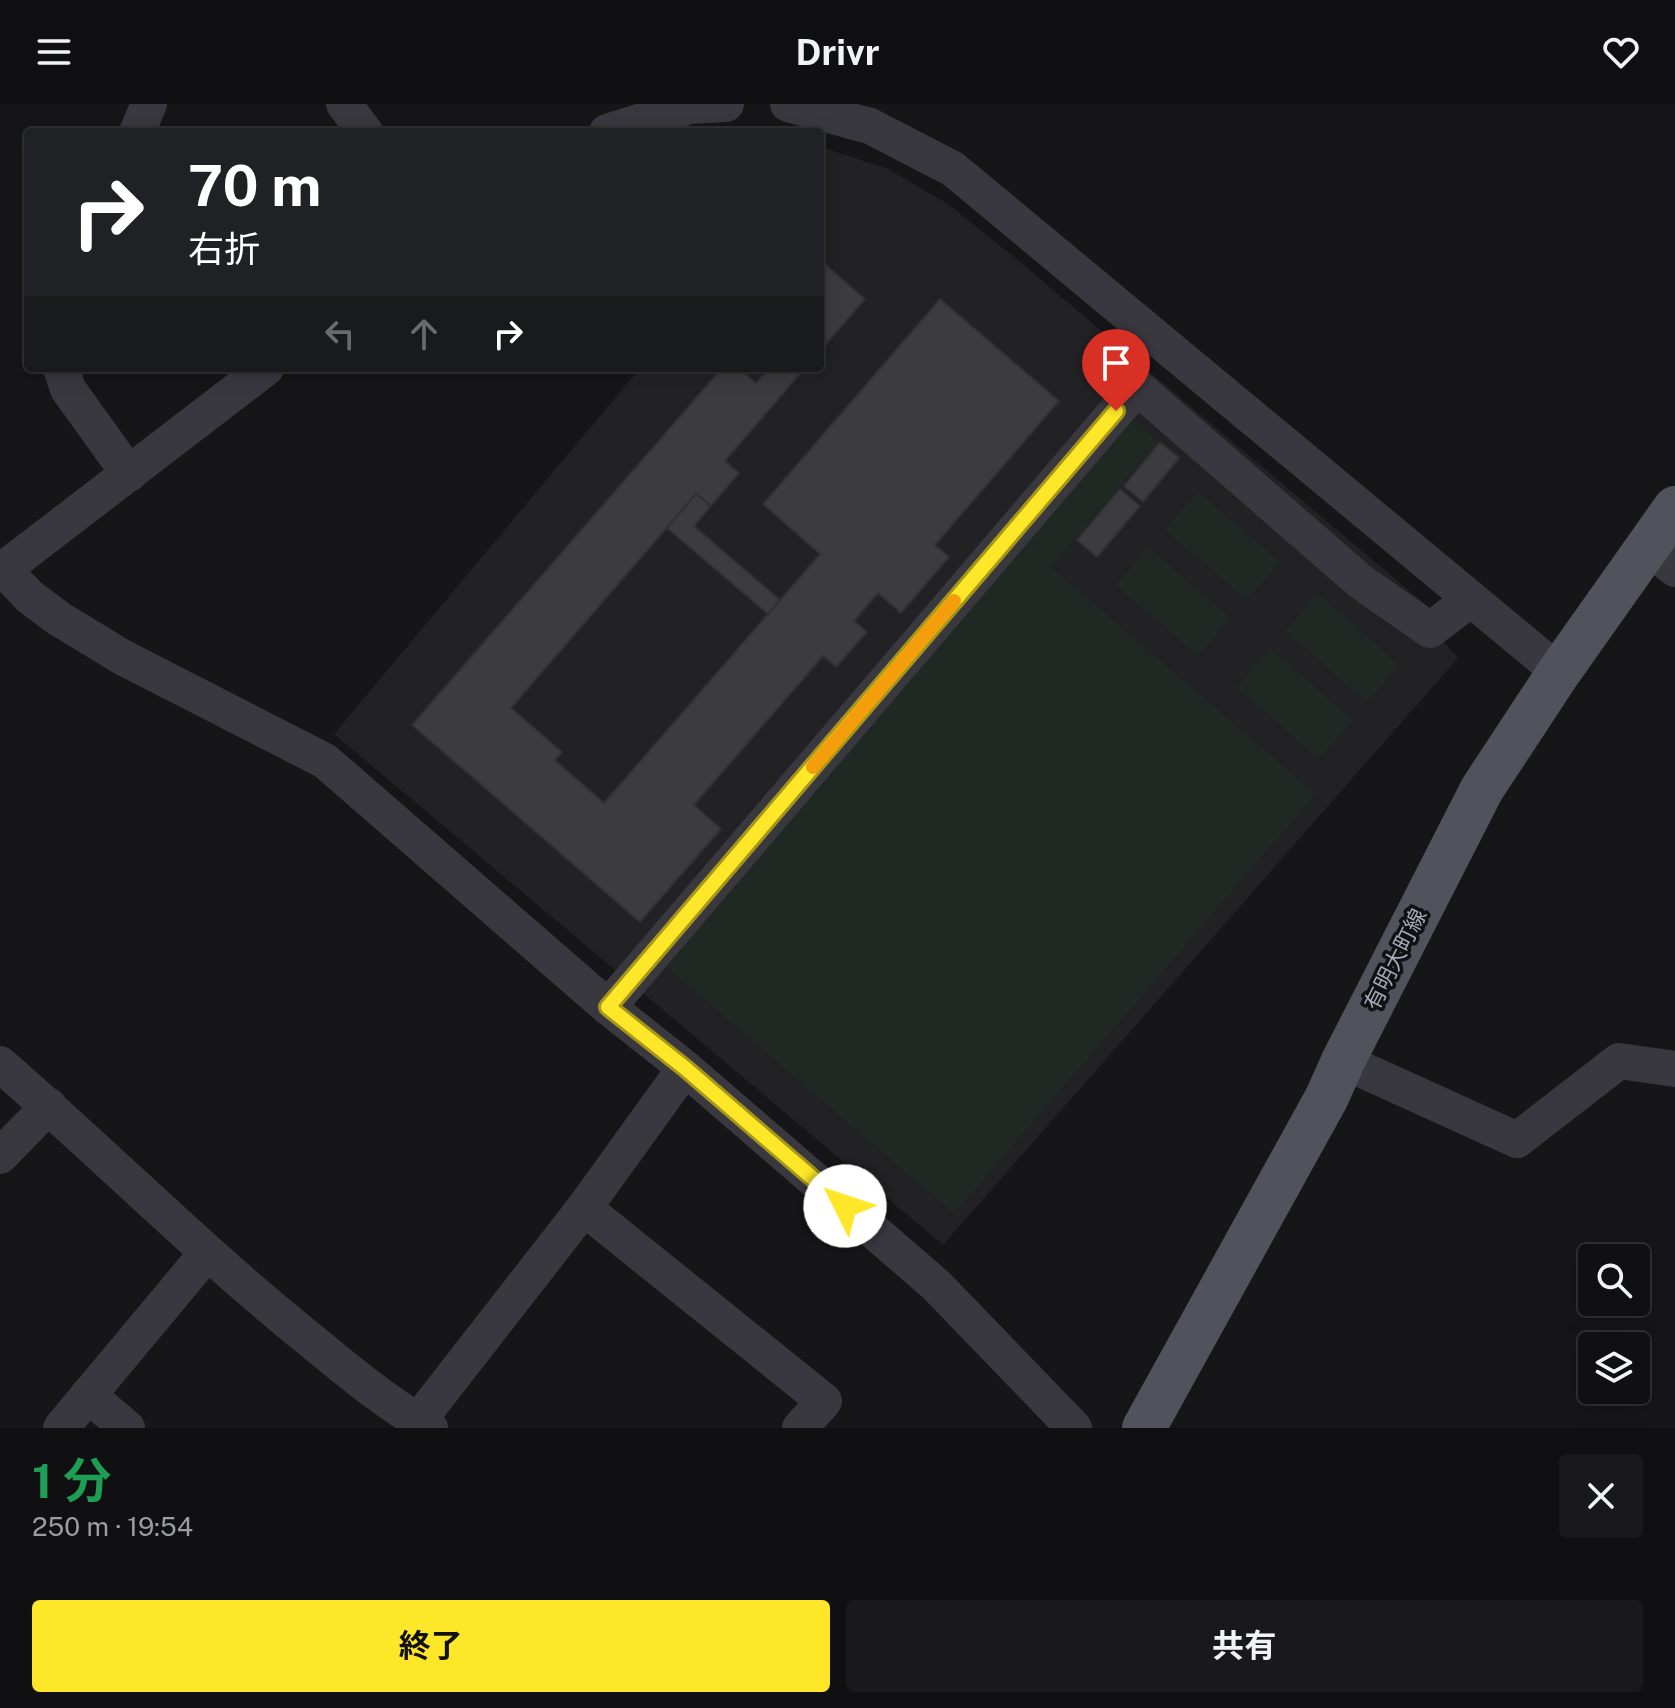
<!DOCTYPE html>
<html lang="ja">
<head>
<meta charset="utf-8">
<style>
  body { margin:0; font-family:"Public Sans","Noto Sans JP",sans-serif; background:#19191b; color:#f1f3f6; height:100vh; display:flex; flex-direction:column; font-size:30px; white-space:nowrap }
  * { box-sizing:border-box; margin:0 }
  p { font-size:26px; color:#9c9d9f }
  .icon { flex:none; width:44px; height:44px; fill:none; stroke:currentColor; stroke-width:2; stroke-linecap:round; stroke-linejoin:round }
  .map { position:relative; height:1324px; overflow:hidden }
  .drawer { display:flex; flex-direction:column; background:#101012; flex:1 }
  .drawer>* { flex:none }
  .guide { position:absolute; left:24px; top:24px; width:800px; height:244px; border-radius:8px; box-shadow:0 4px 20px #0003,0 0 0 2px #303032; background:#202124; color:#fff; overflow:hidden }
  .buttons { position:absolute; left:1578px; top:1140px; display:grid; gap:16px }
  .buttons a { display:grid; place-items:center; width:72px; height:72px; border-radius:8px; background:#101012; box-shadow:0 4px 20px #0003,0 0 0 2px #303032; font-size:40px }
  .pin { position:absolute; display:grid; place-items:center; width:68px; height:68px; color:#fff; margin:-82px -34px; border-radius:50% 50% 50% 0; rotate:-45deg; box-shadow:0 0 8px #0007 }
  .pin .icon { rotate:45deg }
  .me { position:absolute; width:88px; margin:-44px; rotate:311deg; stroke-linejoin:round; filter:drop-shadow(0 0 6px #0008) }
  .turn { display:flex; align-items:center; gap:28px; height:168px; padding:0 32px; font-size:36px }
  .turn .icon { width:104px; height:104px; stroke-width:2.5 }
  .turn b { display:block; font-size:56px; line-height:68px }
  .lanes { display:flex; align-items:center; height:76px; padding:0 32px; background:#0003; justify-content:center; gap:40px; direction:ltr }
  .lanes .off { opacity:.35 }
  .round { display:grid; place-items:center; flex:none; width:84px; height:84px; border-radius:8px; background:#19191b }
  .head { display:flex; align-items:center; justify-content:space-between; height:136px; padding:0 32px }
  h1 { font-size:48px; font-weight:700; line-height:60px; color:#1e9e55 }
  .primary-button { display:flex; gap:16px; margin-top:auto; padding:16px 32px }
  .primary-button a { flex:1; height:92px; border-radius:8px; background:#fee728; color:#111; font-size:32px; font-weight:700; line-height:92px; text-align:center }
  .primary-button a+a { background:#19191b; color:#f1f3f6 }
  header { display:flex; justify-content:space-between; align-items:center; height:104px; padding:0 32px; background:#101012; font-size:36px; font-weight:700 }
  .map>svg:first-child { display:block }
</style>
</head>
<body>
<header><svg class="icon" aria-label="menu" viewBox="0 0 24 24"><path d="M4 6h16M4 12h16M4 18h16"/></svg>Drivr<svg class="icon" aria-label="heart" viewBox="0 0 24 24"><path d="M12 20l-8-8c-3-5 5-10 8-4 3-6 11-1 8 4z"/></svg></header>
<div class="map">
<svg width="1675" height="1324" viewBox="0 0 1675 1324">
  <rect width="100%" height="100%" fill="#161618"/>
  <!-- built -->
  <polygon fill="#222225" points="824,44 886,64 948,100 1014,153 1432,506 1443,537 1458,554 943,1141 334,630 640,264 820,264 820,49"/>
  <!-- green -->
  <g fill="#1f2822">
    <polygon points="1132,315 1158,338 1051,463 1316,690 954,1110 663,860"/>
    <polygon points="1198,387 1280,458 1247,496 1165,426"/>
    <polygon points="1148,443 1230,514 1198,552 1116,481"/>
    <polygon points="1318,489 1399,561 1367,598 1285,527"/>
    <polygon points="1270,544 1353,616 1319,655 1236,583"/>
  </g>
  <!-- building -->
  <g fill="#3b3b40" stroke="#313034" stroke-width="2">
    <polygon points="820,156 865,195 820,247"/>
    <polygon points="940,195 1059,297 935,441 949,453 901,509 878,489 854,517 867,528 836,563 823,552 694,701 721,725 640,818 412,621 722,264 738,264 756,279 764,270 757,264 805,264 725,357 739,369 711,402 696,390 511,604 562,648 555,656 604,699 820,450 763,400"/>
    <polygon points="1160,338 1179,354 1143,398 1124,382"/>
    <polygon points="1120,385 1140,402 1097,453 1077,436"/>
    <polygon points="696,390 711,402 694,422 780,496 768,510 667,424"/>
  </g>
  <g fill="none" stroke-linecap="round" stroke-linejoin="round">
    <!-- minor -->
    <g stroke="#39383f" stroke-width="36">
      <polyline points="344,0 365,28"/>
      <polyline points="788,0 870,22 953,65 1559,568"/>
      <polyline points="137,28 149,0"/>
      <polyline points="607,28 690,2 726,0"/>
      <polyline points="61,264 68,285 129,370"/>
      <polyline points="1648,443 1675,465"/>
      <polyline points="4,466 30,493 58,514 122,553 325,657 608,903 685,964 936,1181 1074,1324"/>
      <polyline points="0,468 266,264"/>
      <polyline points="608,903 1137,283 1361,478 1430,526 1471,495"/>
      <polyline points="1343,957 1517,1036 1619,957 1675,965"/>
      <path d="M0 960C104 1050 201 1148 308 1234 347 1266 386 1299 430 1324"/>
      <polyline points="0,1052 49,1002"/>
      <polyline points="584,1104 824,1297 800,1324"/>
      <polyline points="88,1291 127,1324"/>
      <polyline points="418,1317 584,1104 685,964"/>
      <polyline points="61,1324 207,1149"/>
    </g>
    <!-- major -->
    <polyline stroke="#52525c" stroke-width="44" points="1144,1324 1327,993 1343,957 1482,685 1559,568 1675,404"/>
  </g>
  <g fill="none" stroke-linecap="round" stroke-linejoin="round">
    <!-- route casing -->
    <g stroke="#a5961a" stroke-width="20">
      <polyline id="route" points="845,1102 685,964 608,903 1116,307"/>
    </g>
    <!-- route -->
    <use href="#route" stroke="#fee728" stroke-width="14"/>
    <!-- slow -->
    <polyline stroke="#f59e0b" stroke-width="14" points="813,663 954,497"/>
  </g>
  <g text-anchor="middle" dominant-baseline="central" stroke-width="7" stroke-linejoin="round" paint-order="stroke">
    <!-- street labels -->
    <g font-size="22" fill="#a7a8b9" stroke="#111113">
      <text transform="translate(1395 855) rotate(-63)">有明大町線</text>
    </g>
  </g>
</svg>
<div class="buttons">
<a><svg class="icon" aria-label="search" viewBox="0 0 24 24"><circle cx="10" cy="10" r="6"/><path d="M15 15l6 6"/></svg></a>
<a><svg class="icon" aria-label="layers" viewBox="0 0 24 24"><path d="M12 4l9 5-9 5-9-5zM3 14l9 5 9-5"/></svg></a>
</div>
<div class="pin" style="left:1116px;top:307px;background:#d93025"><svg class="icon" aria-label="arrive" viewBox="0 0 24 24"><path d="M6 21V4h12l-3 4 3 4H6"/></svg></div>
<svg class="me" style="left:845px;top:1102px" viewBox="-20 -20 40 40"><circle r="19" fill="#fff"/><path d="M0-13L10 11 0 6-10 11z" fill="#fee728"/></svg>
<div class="guide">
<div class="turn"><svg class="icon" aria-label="right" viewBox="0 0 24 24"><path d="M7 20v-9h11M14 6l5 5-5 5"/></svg><div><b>70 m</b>右折</div></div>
<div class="lanes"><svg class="icon off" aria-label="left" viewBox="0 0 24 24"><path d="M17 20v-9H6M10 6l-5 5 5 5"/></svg><svg class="icon off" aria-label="ahead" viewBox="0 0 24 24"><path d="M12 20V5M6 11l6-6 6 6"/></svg><svg class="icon" aria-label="right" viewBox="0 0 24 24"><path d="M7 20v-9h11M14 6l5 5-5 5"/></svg></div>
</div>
</div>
<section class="drawer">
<div class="head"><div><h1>1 分</h1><p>250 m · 19:54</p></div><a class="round"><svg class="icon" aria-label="close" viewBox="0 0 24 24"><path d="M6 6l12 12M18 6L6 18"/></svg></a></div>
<div class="primary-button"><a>終了</a><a>共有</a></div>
</section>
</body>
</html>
